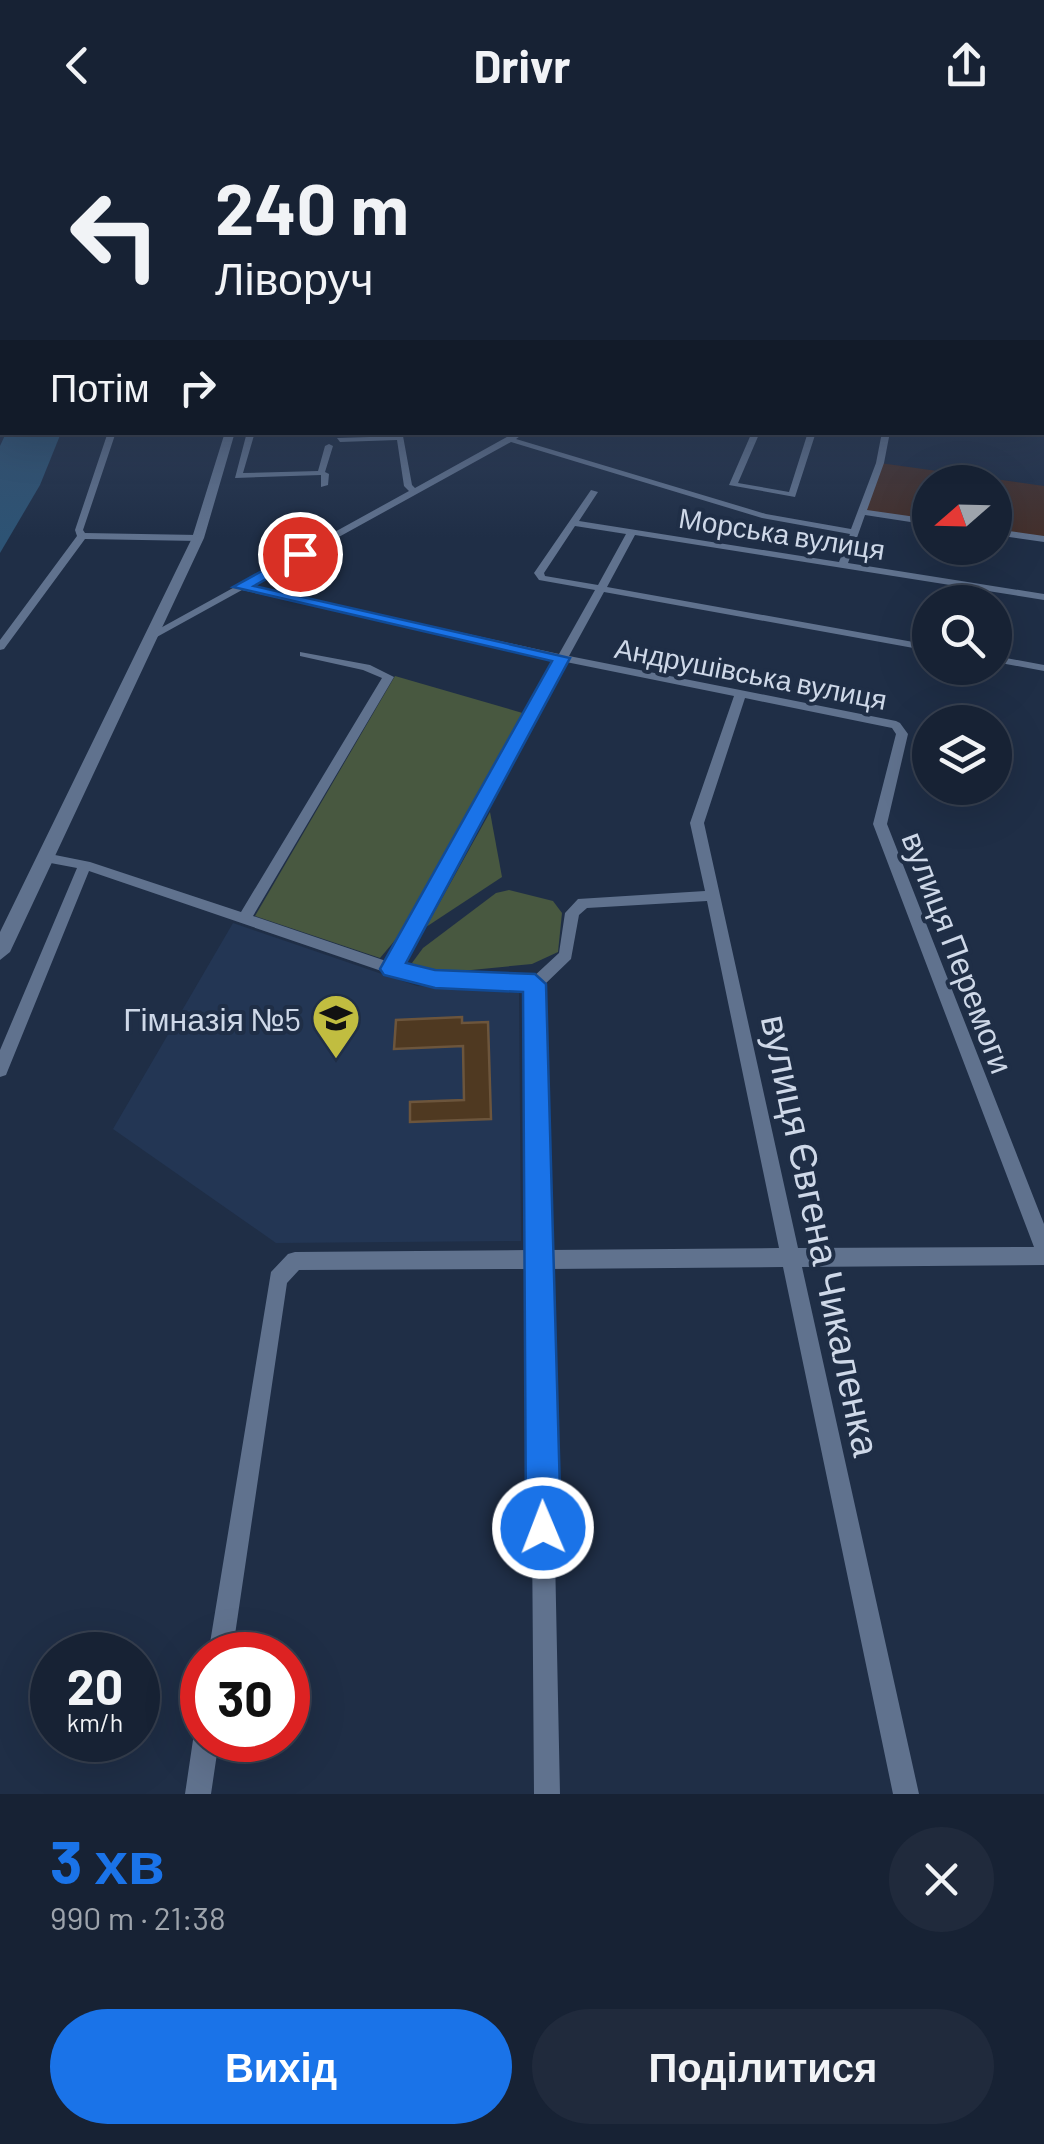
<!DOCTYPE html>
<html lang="uk">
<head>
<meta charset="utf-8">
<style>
  body { margin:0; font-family:Barlow,sans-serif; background:#202a3c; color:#f1f3f6; height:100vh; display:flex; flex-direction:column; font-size:38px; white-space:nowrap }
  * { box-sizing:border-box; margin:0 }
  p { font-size:32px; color:#9ea4ac }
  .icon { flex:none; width:55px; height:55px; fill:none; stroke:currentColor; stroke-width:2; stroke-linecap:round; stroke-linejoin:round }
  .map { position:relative; height:1664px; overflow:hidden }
  .details { display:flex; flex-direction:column; background:#172234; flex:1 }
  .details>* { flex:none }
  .top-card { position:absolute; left:0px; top:0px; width:1045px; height:305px; box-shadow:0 10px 40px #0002,0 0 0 2px #363f4f; background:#172234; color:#f1f3f6; overflow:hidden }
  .needle { width:65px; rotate:250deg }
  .tools { position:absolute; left:912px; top:335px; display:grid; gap:20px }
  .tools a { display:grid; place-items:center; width:100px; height:100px; border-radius:50%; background:#172234; box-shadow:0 10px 40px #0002,0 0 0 2px #363f4f; font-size:50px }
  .speed { position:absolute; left:30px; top:1502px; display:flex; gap:20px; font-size:50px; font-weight:700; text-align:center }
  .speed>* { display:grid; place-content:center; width:130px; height:130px; border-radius:50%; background:#172234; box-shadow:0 10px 40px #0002,0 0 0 2px #363f4f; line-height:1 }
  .speed small { font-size:25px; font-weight:400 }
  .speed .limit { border:15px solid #d22; background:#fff; color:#111 }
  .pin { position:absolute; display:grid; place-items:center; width:85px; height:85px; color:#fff; margin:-42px; border:5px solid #fff; border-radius:50%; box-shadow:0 2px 10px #0007 }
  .me { position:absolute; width:110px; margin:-55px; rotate:359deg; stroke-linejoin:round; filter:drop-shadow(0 0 8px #0008) }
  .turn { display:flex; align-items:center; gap:35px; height:210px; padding:0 50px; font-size:45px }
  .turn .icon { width:130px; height:130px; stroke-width:2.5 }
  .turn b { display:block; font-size:70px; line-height:85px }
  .then { display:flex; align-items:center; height:95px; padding:0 50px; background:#0003; gap:20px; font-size:38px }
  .round { display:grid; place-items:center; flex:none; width:105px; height:105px; border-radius:52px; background:#202a3c }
  .headline { display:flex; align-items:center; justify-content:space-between; height:170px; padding:0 50px }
  h1 { font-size:60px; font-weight:700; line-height:75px; color:#1a73e8 }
  .cta { display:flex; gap:20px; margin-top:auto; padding:20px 50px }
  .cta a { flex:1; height:115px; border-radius:60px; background:#1a73e8; color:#fff; font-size:40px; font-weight:700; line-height:115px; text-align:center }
  .cta a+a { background:#202a3c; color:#f1f3f6 }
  header { display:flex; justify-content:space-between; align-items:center; height:130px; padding:0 50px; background:#172234; font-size:45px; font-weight:700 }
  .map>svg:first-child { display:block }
</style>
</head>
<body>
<header><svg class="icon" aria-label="back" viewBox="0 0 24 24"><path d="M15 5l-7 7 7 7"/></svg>Drivr<svg class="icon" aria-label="share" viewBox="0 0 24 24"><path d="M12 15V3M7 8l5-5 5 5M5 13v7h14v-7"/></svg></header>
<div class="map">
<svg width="1044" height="1664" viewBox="0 0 1044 1664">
  <rect width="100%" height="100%" fill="#1f2e46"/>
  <!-- industrial -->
  <polygon fill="#44302c" points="880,333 1044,356 1044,409 995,402 995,352 930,352 930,392 862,382"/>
  <!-- built -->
  <polygon fill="#233654" points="233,793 417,856 519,860 521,1111 276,1113 113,999"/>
  <!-- green -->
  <g fill="#485840">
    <polygon points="395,546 526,584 407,796 380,828 255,786"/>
    <polygon points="490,682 502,747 426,797"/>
    <polygon points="509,760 553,771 562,783 558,822 532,834 420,845 412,833 423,818 496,763"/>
  </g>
  <!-- water -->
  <polygon fill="#2d5374" points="6,303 61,303 40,355 0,423 0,316"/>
  <!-- building -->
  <polygon fill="#4f3921" stroke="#6c553c" stroke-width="2.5" points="462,887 462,893 488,892 491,989 410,992 410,972 464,970 463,916 394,919 396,890"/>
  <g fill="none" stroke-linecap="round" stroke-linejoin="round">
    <!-- minor -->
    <g fill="#60728e" fill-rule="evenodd">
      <polygon points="108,302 116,302 83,400 85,403 198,405 203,408 198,411 85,409 4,519 0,520 0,510 77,406 75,400"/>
      <polygon points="247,302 255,302 243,343 318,341 325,316 329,314 333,316 325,342 329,344 328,355 321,357 321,345 235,348"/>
      <path d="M516 302H526L516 309 766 384 851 399 876 333 882 302H890L884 333 867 380 930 389V395L865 385 848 433 1044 464V470L635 405 607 457 930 515V521L604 462 569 526 896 591 900 593 908 604 887 694 1044 1094V1135L802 1137 919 1664H893L783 1137 549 1139 560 1664H534L530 1139 299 1140 287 1153 232 1525H208L271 1142 288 1124 295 1122 529 1120 527 860 435 855 402 848 89 741 8 940 6 945 0 947V920L77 738 40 731 38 728 40 725 45 723 90 732 241 782 382 548 363 540 300 526V522L370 535 394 547 253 786 389 832 556 530 242 460 155 508 146 506 409 361 404 356 397 310 340 312 337 308 403 306 412 355 415 358ZM511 312 762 388 850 404 839 432 579 391 598 362 591 360 534 443 539 450 595 460 559 524 250 456ZM575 396 626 404 598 455 545 446 544 443ZM566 532 734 566 690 693 705 761 578 769 565 783 559 823 532 848 435 843 401 836ZM745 568 892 598 896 604 873 694 1034 1117 798 1118 704 693ZM707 771 779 1118 548 1120 543 856 571 829 579 785 587 778Z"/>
      <polygon points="752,302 760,302 738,353 789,362 808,302 816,302 795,367 729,355"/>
      <polygon points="995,399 1044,406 1044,412 995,405"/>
      <polygon points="995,526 1044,535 1044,541 995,532"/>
      <polygon points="202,1599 202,1610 219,1610 211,1664 185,1664 193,1610 197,1601"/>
    </g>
    <!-- secondary -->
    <g fill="#60728e" fill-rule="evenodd">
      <rect x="0" y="235" width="2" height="6"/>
      <rect x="1042" y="254" width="2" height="6"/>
      <polygon points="225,302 235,302 204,408 10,822 0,830 0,802 192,408"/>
    </g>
  </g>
  <!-- sky -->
  <linearGradient id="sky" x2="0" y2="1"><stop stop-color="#111926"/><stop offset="0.43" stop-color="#3c4c68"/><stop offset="1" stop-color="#3c4c68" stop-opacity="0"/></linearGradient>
  <rect width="1044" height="408" fill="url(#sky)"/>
  <!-- route -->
  <polygon fill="#1a73e8" stroke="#114b97" stroke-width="2.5" points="300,420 307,424 305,427 254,456 570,528 406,833 435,840 535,844 546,854 561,1398 556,1410 543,1415 531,1410 526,1398 523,862 435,858 384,845 380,839 552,531 233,457"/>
  <!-- icons -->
  <defs>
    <g id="school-pin" transform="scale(2.5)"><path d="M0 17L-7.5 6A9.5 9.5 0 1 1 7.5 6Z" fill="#c1bd40" stroke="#1f2e46"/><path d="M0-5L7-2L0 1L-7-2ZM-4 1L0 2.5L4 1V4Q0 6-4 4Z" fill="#111"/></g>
  </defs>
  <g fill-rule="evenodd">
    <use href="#school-pin" x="336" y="888"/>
  </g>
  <g text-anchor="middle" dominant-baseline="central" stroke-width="8" stroke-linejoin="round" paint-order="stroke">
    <!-- far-street labels -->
    <g font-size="28" fill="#ced8e8" stroke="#1f2e46">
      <text transform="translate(782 403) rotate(9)">Морська вулиця</text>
      <text transform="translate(751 543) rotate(11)">Андрушівська вулиця</text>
    </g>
    <!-- street labels -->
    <g font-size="32" fill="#ced8e8" stroke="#1f2e46">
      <text transform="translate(959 822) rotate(69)">вулиця Перемоги</text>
    </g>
    <!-- poi labels -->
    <g font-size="32" fill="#ced8e8" stroke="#1f2e46" text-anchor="end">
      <text x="301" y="888">Гімназія №5</text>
    </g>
    <!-- near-street labels -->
    <g font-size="38" fill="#ced8e8" stroke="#1f2e46">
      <text transform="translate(822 1105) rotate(78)">вулиця Євгена Чикаленка</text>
    </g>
  </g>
</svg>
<div class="tools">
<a><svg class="needle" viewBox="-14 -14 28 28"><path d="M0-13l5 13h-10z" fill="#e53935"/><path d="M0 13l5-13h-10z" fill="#9ea4ac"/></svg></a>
<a><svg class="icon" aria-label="search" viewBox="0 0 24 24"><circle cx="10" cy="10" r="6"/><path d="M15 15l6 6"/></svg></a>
<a><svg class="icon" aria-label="layers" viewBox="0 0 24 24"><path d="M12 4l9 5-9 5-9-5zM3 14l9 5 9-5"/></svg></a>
</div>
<div class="speed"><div>20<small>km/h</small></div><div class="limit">30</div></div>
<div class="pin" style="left:300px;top:424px;background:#d93025"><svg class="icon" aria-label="arrive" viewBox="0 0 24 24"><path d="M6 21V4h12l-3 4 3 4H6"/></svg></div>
<svg class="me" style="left:543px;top:1398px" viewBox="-20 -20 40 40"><circle r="17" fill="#1a73e8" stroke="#fff" stroke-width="3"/><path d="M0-11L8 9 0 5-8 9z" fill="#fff"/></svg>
<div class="top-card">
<div class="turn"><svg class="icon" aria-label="left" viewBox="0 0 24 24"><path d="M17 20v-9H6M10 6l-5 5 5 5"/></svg><div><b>240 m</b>Ліворуч</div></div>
<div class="then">Потім<svg class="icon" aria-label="right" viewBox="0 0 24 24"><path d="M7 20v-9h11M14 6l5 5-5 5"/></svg></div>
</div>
</div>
<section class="details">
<div class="headline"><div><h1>3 хв</h1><p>990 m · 21:38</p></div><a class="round"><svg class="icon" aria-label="close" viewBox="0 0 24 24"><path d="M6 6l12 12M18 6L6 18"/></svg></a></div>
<div class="cta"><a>Вихід</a><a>Поділитися</a></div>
</section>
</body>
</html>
